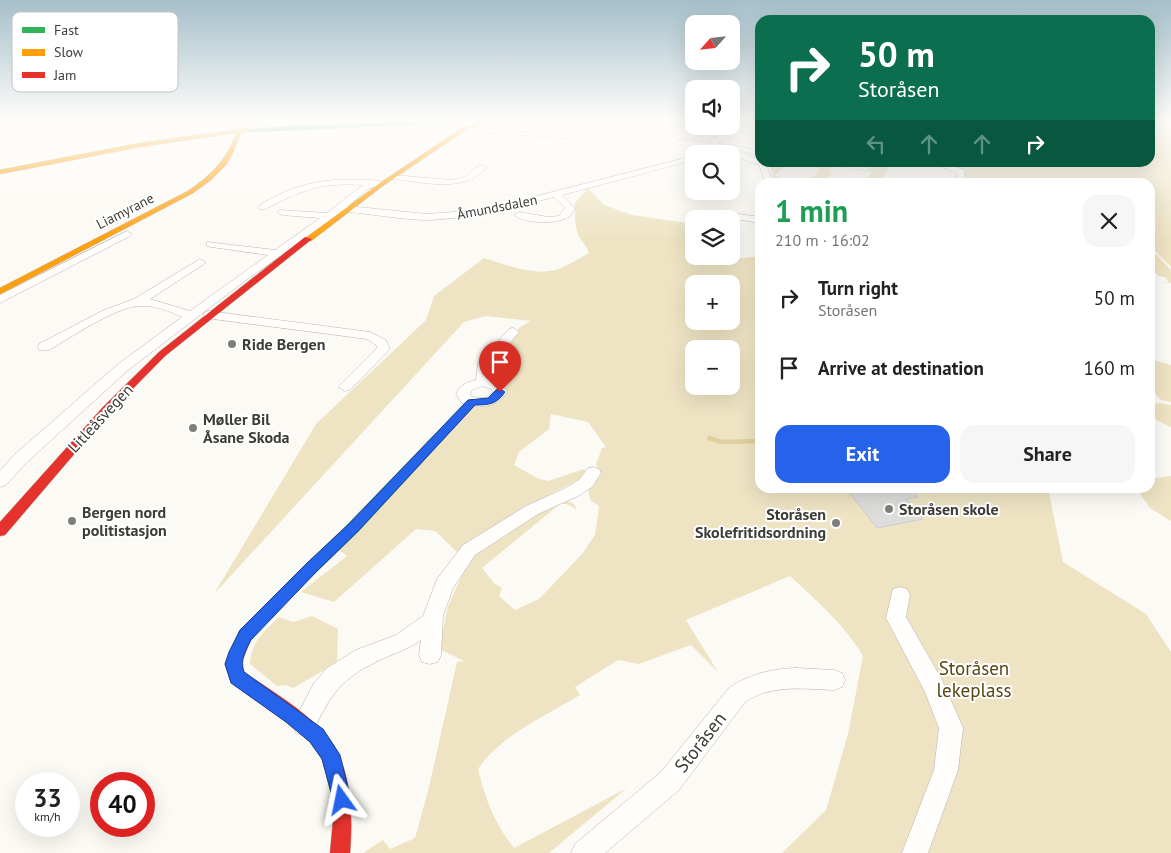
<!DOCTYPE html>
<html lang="en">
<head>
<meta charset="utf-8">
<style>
  body { margin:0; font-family:"PT Sans",sans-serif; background:#f6f6f6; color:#222; height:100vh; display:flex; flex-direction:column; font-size:19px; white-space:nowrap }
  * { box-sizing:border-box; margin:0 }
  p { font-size:16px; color:#767676 }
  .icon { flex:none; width:28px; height:28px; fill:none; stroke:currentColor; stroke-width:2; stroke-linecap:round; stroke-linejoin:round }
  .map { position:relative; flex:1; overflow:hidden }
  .panel { position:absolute; left:755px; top:178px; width:400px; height:315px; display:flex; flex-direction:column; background:#fff; border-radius:15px; box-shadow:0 5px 20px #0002 }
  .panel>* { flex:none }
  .top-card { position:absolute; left:755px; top:15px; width:400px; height:152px; border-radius:15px; box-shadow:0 5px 20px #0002; background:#0b6e4f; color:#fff; overflow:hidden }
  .needle { width:32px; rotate:243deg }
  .fabs { position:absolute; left:685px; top:15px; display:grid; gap:10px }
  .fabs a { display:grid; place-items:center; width:55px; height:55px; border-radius:10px; background:#fff; box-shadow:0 5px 20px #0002; font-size:25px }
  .speed { position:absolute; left:15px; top:772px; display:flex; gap:10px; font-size:25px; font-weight:700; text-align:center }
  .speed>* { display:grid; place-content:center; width:65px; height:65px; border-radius:50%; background:#fff; box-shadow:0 5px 20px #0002; line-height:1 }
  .speed small { font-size:12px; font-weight:400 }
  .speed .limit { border:8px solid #d22; background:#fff; color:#111 }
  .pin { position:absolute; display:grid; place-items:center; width:42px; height:42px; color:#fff; margin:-51px -21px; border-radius:50% 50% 50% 0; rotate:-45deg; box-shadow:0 0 5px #0007 }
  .pin .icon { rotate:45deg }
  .me { position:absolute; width:55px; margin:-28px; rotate:348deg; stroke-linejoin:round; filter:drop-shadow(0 0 4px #0008) }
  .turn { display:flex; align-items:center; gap:18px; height:105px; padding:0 20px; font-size:22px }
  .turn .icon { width:65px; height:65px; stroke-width:2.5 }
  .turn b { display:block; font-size:35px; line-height:42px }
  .lanes { display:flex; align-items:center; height:48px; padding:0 20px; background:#0003; justify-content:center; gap:25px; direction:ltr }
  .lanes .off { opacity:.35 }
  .round { display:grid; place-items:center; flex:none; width:52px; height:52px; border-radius:15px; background:#f6f6f6 }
  .overview { display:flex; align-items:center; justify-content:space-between; height:85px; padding:0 20px }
  h1 { font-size:30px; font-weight:600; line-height:38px; color:#1e9e55 }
  .button { display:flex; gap:10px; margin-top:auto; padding:10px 20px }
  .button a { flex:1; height:58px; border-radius:15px; background:#2563eb; color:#fff; font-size:20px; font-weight:600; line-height:58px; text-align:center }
  .button a+a { background:#f6f6f6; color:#222 }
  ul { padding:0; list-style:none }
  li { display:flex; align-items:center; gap:15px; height:70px; padding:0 20px }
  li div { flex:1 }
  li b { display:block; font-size:19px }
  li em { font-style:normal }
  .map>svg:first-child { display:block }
</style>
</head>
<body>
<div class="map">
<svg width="1171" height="853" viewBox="0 0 1171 853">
  <rect width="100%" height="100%" fill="#fcfaf4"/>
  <!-- green -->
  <g fill="#eee4c4" fill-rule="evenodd">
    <polygon points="1150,120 1171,120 1171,267 1150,246 1150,182 962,182 964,173 937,163 1150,162"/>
    <path d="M766 163H789L775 175C786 186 807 180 818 174V170L821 169 818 168 816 164 828 166 832 174C816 186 793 183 774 182L772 171Z"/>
    <polygon points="869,163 881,163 887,166 888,170 878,182 863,182 872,172 839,167 866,170 873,166"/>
    <path d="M588 188 604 205 632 215 694 224V256H723L728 260 760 256V488H1048L1063 562 1146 614 1171 652V853H782L826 810 848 734 863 656C845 625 816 600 790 576L686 620 718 672 691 645 639 664 618 660 575 687 580 695C544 717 502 734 478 769 486 801 494 822 514 848L627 788 549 853H363L383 840 390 849 415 838 429 787 457 662 464 661 439 649 448 606 470 557 550 504 565 500 574 504 577 510 567 504H560L482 568 495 584 502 588 499 596 515 610 539 599 582 554 595 535 599 506 590 500 588 488 597 470 596 464 602 448 606 447 588 422 551 414 549 429 519 452 514 465 539 479 548 481 584 469 587 472 584 477 547 496 458 553 435 531 416 529 334 602 301 592 347 556 337 549 474 405 494 403 506 394 501 382 492 374 499 355 520 327 531 321 486 316 464 322 214 594 316 424 426 320 434 296 484 258C508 265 536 278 561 268 570 264 580 258 589 253 587 246 582 242 579 236 574 226 575 214 575 203ZM694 284H731V321H694ZM694 349H731V386H694Z"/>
    <polygon points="1150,251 1157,255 1171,270 1171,283 1162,282 1169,282 1165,277 1158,276 1150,266"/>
    <polygon points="1150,359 1171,365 1171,402 1161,400 1156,394 1150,393"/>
    <polygon points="1160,403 1171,405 1171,427 1150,417 1150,405"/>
    <polygon points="1171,476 1171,521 1150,508 1138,491 1141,488 1150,488 1150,479"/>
    <path d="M312 616 338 629 337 663 293 688 286 685 277 686 250 664C251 641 264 632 279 617L293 622Z"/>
  </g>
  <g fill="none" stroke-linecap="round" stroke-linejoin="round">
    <!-- stream-far1 -->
    <polyline stroke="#e0d09d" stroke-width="2" points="1150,154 1150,157"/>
    <!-- stream -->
    <polyline stroke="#e0d09d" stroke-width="4.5" points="709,438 722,442 760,441"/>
  </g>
  <!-- building -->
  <polygon fill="#dddddc" stroke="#cccdcc" points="846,488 909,488 918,497 906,499 923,519 877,528"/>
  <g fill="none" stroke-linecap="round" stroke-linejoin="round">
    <!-- street casing -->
    <g stroke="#b6b4af" stroke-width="1">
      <g id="street">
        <path d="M760 121V125L746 128 760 132 757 138H753L754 134 739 130 719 142V144L734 145 760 151V155L734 149 721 148 722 154H716L713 148C695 146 667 147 655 132L657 127 659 126 662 128V132L677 139 712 143V139L737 126Z"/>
        <polygon points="464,127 570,135 574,137 570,139 462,130 461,129"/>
        <polygon points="740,154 746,154 760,160 760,162 765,162 773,182 765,182 759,165 740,158"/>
        <path d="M694 156V160L562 195 575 208 570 216C558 225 526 224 514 215L519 212 548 217 559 216 565 208 554 197C513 208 472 218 429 220 402 220 374 214 348 212L344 210 238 286 127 371 25 464 6 485 0 487V471L13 456 117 365 182 317C169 311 155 305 140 306 117 306 70 338 49 350H39L38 347 39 344 102 311 134 299 200 259 205 262 204 264 150 299 190 311 268 255 211 247 207 246V242L275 250 320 218 282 215 277 212 279 210 327 213 363 185C321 182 302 190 265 209H259L258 207C262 203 268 200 274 197 303 182 332 178 364 180 372 180 381 180 386 184L369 188 348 206 427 214 466 211 505 204Z"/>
        <polygon points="929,162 942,162 964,170 965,182 957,182 957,173"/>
        <path d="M480 165 487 167C463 194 426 182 393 179L389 177 393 175 451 180 465 177Z"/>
        <polygon points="739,214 760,217 760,223 736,219 736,215"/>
        <polygon points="127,231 132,234 130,236 0,303 0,295"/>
        <polygon points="209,311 370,332 386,340 390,349 350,390 345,391 338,387 377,348 376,345 367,339 205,318 203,315 205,312"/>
        <path d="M513 328 519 332 492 364 489 380 502 383 507 392C496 408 479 409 462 403L456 394C461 384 465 383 476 380L478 363 509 329ZM482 386 491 389 493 392 485 398 472 397 470 394 472 390Z"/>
        <path d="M593 467 599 469 601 473 592 487 578 496 538 514 475 555 453 588 443 616 441 655 438 662 430 664 422 662 419 655 421 640C406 651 388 655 372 664 337 682 329 699 312 733L304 736 296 733 292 725 314 683 327 668 356 650 396 635 423 616 437 579 463 545 526 506 566 488 580 479 587 469Z"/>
        <polygon points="900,587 907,589 910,595 906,617 942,680 963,728 958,770 928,853 902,853 934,770 939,728 925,692 886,618 893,589"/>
        <path d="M796 668 834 670 842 673 845 680 842 687 834 690C803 689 772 684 745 702L679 790 605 853H571L575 844 661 772 729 688C750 674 771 669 796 668Z"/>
      </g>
    </g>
    <!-- fast casing -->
    <g stroke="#b6b4af" stroke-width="1">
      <g id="fast">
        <polygon points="440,120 463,120 408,125 249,132 246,130 275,127"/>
        <polygon points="472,399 476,400 477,402 476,404 358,532 306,582 301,584 296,582 294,578 296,574 348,524 468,400"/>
      </g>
    </g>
    <!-- slow casing -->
    <g stroke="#b6b4af" stroke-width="1">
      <g id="slow">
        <polygon points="483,120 490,120 466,130 384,185 311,241 304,239 380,183 462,128"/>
        <path d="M249 128 251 131 241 133 232 155 226 165 211 180 193 193 0 294V288L188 191C211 175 227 160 236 133L140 147 0 174V170L140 143Z"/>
      </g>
    </g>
    <!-- jam casing -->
    <g stroke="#b6b4af" stroke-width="1">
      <g id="jam">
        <polygon points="305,237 312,239 165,356 111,411 5,535 0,536 0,522 103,407 159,352"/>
        <path d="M301 572 306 574 308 578 306 582 251 639 241 664 244 672C270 690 299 707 321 729 352 759 353 813 350 853H330L333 821V800L322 759 310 742 286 722 231 682 225 664 240 630 296 574Z"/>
      </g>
    </g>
    <!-- street -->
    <use href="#street" fill="#fffefd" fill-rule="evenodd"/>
    <!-- fast -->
    <use href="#fast" fill="#30b455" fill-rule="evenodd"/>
    <!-- slow -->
    <use href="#slow" fill="#ff9f0a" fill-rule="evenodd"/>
    <!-- jam -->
    <use href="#jam" fill="#e5322d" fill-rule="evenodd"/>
  </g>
  <!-- sky -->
  <linearGradient id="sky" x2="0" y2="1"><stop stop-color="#a5bfca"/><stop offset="0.5" stop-color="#fefdfa"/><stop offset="1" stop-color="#fefdfa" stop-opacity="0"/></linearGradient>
  <rect width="1171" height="240" fill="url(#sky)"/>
  <!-- route -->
  <path fill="#2563eb" stroke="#184099" d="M500 389 505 392C497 404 489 405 475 405L358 531 317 571 251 640C245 651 240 660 244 672L323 729 340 755 351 800 348 807 342 810 335 807 322 759 310 742 286 722 231 683 225 664 229 652 240 630 307 563 349 524 468 400 488 398 496 390Z"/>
  <!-- markers -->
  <g fill="#807e79" stroke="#fff" stroke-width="2">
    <circle cx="232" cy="344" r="5"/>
    <circle cx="193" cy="428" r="5"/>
    <circle cx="889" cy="509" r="5"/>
    <circle cx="72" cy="521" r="5"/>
    <circle cx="836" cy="523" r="5"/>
  </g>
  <g text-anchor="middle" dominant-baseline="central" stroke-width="4" stroke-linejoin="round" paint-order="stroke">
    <!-- far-street labels -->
    <g font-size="14" fill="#3e3c37" stroke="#fff">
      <text transform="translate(497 207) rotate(-11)">Åmundsdalen</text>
      <text transform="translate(125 211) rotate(-27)">Liamyrane</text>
    </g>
    <!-- poi labels -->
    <g font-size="16" font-weight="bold" fill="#3e3c37" stroke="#fff" text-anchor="start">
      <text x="242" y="344">Ride Bergen</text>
      <text x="203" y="419">Møller Bil<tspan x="203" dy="18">Åsane Skoda</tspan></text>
      <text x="899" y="509">Storåsen skole</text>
      <text x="82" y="512">Bergen nord<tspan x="82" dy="18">politistasjon</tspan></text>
      <text x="826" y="514" text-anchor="end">Storåsen<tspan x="826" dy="18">Skolefritidsordning</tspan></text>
    </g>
    <!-- street labels -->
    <g font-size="16" fill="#3e3c37" stroke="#fff">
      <text transform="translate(100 418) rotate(-47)">Litleåsvegen</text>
    </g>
    <!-- near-park labels -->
    <g font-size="19" fill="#564610" stroke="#fff">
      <text x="974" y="668">Storåsen<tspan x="974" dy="22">lekeplass</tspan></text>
    </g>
    <!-- near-street labels -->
    <g font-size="19" fill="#3e3c37" stroke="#fff">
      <text transform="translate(700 742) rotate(-52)">Storåsen</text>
    </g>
  </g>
  <!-- legend -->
  <rect x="12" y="12" width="166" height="80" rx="8" fill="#fff" stroke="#c5c4c3" stroke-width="1"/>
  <rect x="22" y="27" width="23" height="6" fill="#30b455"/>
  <rect x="22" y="49" width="23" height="7" fill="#ff9f0a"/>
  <rect x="22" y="72" width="23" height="6" fill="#e5322d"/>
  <g font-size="14" fill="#3e3c37">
    <text x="54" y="35">Fast</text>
    <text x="54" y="57">Slow</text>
    <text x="54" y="80">Jam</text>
  </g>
</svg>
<div class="fabs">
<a><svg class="needle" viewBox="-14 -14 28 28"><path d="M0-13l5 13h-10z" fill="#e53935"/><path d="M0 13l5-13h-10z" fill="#767676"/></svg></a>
<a><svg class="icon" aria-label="sound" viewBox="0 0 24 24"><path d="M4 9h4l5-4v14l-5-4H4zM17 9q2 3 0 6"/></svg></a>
<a><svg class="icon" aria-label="search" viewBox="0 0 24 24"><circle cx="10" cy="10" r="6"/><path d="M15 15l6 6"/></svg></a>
<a><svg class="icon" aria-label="layers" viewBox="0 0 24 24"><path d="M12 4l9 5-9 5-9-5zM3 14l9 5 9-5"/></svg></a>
<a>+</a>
<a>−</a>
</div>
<div class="speed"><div>33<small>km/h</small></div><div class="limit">40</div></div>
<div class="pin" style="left:500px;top:392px;background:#d93025"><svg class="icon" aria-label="arrive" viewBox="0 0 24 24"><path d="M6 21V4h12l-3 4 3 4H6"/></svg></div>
<svg class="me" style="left:342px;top:800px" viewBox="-20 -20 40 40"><path d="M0-17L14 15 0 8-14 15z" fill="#2563eb" stroke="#fff" stroke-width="4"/></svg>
<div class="top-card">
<div class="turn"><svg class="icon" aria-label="right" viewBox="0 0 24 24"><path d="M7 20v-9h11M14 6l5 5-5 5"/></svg><div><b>50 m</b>Storåsen</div></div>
<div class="lanes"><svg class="icon off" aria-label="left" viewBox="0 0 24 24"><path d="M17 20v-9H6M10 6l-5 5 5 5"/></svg><svg class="icon off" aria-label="ahead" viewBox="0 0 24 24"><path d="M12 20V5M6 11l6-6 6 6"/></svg><svg class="icon off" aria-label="ahead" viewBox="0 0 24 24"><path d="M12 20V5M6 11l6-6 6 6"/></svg><svg class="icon" aria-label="right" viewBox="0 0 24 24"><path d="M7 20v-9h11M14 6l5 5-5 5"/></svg></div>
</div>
<section class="panel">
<div class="overview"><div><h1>1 min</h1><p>210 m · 16:02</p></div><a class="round"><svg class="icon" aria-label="close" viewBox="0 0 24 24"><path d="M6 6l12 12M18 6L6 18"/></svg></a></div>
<ul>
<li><svg class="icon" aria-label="right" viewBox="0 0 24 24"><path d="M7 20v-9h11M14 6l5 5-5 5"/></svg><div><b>Turn right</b><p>Storåsen</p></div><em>50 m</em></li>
<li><svg class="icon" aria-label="arrive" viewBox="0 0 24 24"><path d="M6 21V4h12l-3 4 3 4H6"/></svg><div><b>Arrive at destination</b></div><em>160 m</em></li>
</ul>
<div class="button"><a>Exit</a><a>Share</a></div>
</section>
</div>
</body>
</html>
